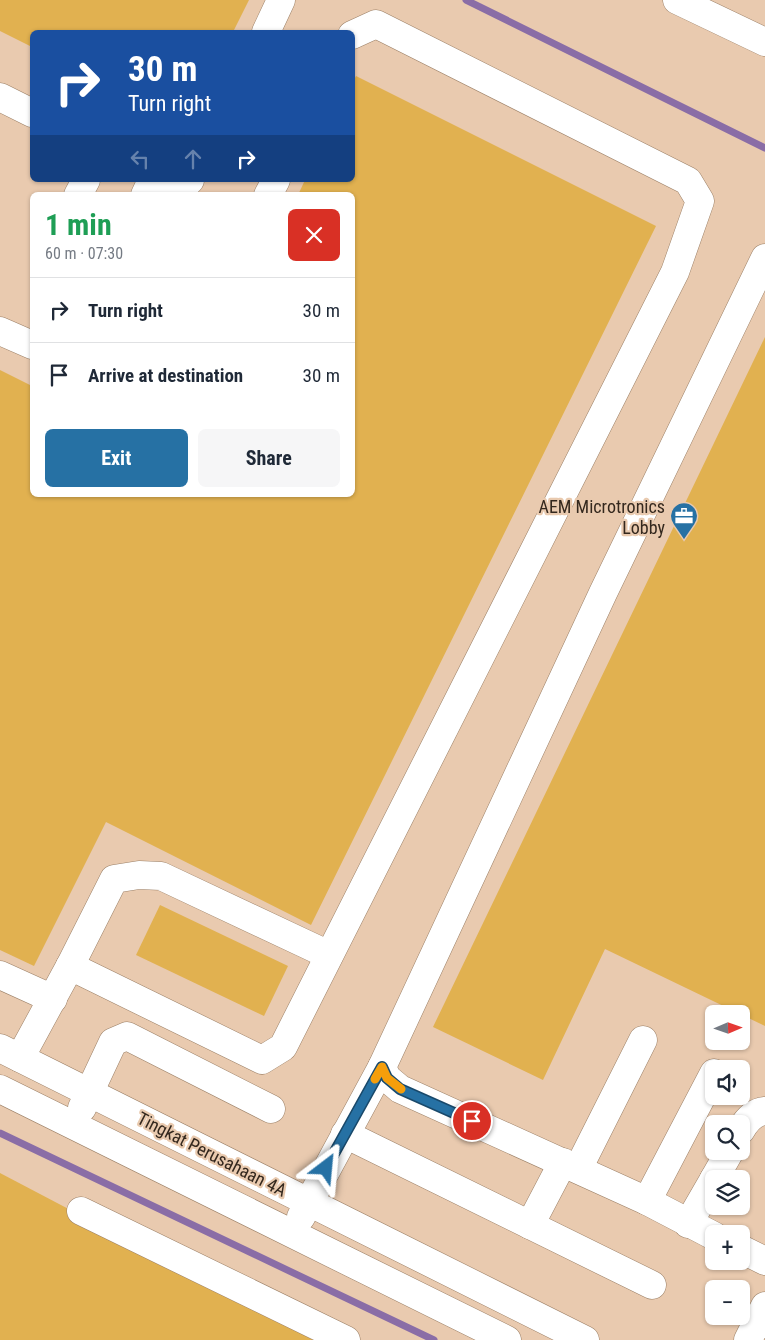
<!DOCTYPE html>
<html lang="en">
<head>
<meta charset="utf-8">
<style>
  body { margin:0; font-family:"Roboto Condensed",sans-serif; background:#f6f6f7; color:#1f2937; height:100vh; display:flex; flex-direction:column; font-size:19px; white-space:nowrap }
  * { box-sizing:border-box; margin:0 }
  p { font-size:16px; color:#747a83 }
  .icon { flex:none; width:28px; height:28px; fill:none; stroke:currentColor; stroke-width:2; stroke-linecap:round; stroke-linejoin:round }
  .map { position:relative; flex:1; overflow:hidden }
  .side { position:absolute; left:30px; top:192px; width:325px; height:305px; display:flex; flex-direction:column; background:#fff; border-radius:8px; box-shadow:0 1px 4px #0004 }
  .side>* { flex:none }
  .top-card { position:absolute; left:30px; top:30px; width:325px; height:152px; border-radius:8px; box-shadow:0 1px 4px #0004; background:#1a4fa0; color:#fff; overflow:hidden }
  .needle { width:32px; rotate:88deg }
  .buttons { position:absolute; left:705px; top:1005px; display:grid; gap:10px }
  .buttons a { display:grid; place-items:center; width:45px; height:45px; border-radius:8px; background:#fff; box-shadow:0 1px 4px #0004; font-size:25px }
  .pin { position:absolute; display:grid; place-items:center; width:42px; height:42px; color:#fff; margin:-21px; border:2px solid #fff; border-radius:50%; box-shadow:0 1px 5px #0007 }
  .me { position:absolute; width:55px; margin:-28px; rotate:29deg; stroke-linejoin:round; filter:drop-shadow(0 0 4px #0008) }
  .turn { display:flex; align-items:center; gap:18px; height:105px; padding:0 15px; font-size:22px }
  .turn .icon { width:65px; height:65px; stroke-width:2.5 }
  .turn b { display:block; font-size:35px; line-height:42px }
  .lanes { display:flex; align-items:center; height:48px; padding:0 15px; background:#0003; justify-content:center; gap:25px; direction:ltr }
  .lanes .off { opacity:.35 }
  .round { display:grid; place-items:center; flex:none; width:52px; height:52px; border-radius:8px; background:#f6f6f7 }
  .summary { display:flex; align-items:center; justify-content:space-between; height:85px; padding:0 15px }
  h1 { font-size:30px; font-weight:700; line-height:38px; color:#1e9e55 }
  .cta { display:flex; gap:10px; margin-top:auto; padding:10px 15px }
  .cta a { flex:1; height:58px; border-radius:8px; background:#2671a4; color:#fff; font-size:20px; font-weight:700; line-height:58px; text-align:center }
  .cta a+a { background:#f6f6f7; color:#1f2937 }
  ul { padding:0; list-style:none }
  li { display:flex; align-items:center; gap:15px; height:65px; padding:0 15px; border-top:1px solid #e0e1e3 }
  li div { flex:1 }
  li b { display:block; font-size:19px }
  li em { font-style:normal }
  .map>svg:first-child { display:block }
</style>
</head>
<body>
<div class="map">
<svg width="765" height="1340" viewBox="0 0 765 1340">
  <rect width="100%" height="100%" fill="#e9caaf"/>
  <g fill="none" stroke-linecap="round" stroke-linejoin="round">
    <!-- stream -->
    <g stroke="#8a6da6" stroke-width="7">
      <polyline points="466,0 765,148"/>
      <polyline points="0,1133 434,1340"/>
    </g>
  </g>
  <!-- building -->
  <g fill="#e1b150">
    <polygon points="0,0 249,0 233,32 32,32 32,47 0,31"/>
    <polygon points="356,76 656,226 311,925 106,822 34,966 0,950 0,370 32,386 32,495 352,495 352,195 298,195 305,180 352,180 352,84"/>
    <polygon points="765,337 765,1026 605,949 543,1080 433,1027"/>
    <polygon points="160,905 288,966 264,1016 136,955"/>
    <polygon points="0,1173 318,1340 0,1340"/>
  </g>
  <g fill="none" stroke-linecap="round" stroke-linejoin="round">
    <!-- minor casing -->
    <g stroke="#9c8067" stroke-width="29">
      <g id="minor">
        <polyline points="677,0 765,42"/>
        <polyline points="266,32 281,0"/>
        <polyline points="0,97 32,113"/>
        <polyline points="167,180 187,183 190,180"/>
        <polyline points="78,195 86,180"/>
        <polyline points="145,195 152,180"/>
        <polyline points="268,195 276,180"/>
        <polyline points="0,331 32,345"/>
        <polyline points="70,966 262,1060 283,1047 675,272 700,201 688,181 376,24 352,35"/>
        <polyline points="0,975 53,999"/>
        <polyline points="0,1048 585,1340"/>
        <polyline points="20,1058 70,966 114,879 139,875 161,876 329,955"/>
        <polyline points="0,1089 507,1340"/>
        <polyline points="82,1108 113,1042 127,1036 271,1109"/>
        <path d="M741 1130C746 1121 754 1112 765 1111"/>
        <polyline points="345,1134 652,1285"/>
        <polyline points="578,1169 643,1040"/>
        <polyline points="714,1179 730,1151"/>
        <polyline points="647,1201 714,1073"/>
        <polyline points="81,1211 346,1340"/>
        <polyline points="301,1217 382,1067"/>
        <polyline points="688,1224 714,1179"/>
        <polyline points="530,1225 563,1162"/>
        <polyline points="714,1236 647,1201 400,1089 387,1078 382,1067 603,593 765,258"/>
        <polyline points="741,1249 765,1261"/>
        <polyline points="748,1340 765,1306"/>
      </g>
    </g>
    <!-- minor -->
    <use href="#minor" stroke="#fff" stroke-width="28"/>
  </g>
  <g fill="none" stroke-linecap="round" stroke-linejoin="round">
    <!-- route casing -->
    <g stroke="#19496b" stroke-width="12">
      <polyline id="route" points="326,1168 382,1067 387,1078 400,1089 472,1121"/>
    </g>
    <!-- route -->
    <use href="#route" stroke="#2671a4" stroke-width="9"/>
    <!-- slow -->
    <polyline stroke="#f59e0b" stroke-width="9" points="375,1079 382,1067 387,1078 401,1089"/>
  </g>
  <!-- icons -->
  <defs>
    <g id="office-pin" transform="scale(1.4375)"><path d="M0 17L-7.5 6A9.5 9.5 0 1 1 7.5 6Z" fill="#2671a4" stroke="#e9caaf"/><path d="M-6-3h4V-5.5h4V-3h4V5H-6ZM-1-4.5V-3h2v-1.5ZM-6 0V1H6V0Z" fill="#fff"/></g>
  </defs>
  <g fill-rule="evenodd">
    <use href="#office-pin" x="684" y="516"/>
  </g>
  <g text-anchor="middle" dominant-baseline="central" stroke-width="4.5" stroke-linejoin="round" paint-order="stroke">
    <!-- poi labels -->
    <g font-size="18" fill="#34281e" stroke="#e9caaf" text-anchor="end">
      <text x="665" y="506">AEM Microtronics<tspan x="665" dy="21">Lobby</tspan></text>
    </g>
    <!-- street labels -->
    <g font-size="18" fill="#34281e" stroke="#e9caaf">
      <text transform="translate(212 1154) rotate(27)">Tingkat Perusahaan 4A</text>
    </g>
  </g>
</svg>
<div class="buttons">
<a><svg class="needle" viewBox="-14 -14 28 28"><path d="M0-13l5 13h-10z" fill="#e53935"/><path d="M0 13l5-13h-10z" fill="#747a83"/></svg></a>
<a><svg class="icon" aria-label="sound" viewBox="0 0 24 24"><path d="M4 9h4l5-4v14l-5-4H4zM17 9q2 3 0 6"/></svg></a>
<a><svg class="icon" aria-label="search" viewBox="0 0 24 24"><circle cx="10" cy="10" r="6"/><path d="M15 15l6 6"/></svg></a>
<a><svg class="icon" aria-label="layers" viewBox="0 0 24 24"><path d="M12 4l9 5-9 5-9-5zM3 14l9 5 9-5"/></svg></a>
<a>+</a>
<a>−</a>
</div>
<div class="pin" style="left:472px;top:1121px;background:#d93025"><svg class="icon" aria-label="arrive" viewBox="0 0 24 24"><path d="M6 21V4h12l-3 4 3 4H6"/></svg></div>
<svg class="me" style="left:326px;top:1168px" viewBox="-20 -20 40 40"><path d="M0-17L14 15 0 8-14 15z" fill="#2671a4" stroke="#fff" stroke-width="4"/></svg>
<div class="top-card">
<div class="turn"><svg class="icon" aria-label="right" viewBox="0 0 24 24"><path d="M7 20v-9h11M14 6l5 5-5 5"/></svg><div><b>30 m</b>Turn right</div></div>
<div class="lanes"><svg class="icon off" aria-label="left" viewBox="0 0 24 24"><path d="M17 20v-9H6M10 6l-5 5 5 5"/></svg><svg class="icon off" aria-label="ahead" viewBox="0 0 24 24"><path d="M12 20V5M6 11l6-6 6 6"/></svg><svg class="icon" aria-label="right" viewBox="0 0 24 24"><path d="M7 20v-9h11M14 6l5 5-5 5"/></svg></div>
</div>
<section class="side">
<div class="summary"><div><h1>1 min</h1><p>60 m · 07:30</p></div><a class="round" style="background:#d93025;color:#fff"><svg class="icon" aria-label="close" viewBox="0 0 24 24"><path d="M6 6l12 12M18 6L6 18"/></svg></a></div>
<ul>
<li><svg class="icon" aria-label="right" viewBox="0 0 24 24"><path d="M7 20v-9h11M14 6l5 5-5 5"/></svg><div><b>Turn right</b></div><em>30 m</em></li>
<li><svg class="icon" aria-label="arrive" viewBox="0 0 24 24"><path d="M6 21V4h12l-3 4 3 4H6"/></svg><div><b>Arrive at destination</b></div><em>30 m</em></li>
</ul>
<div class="cta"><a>Exit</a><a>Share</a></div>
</section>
</div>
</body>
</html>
